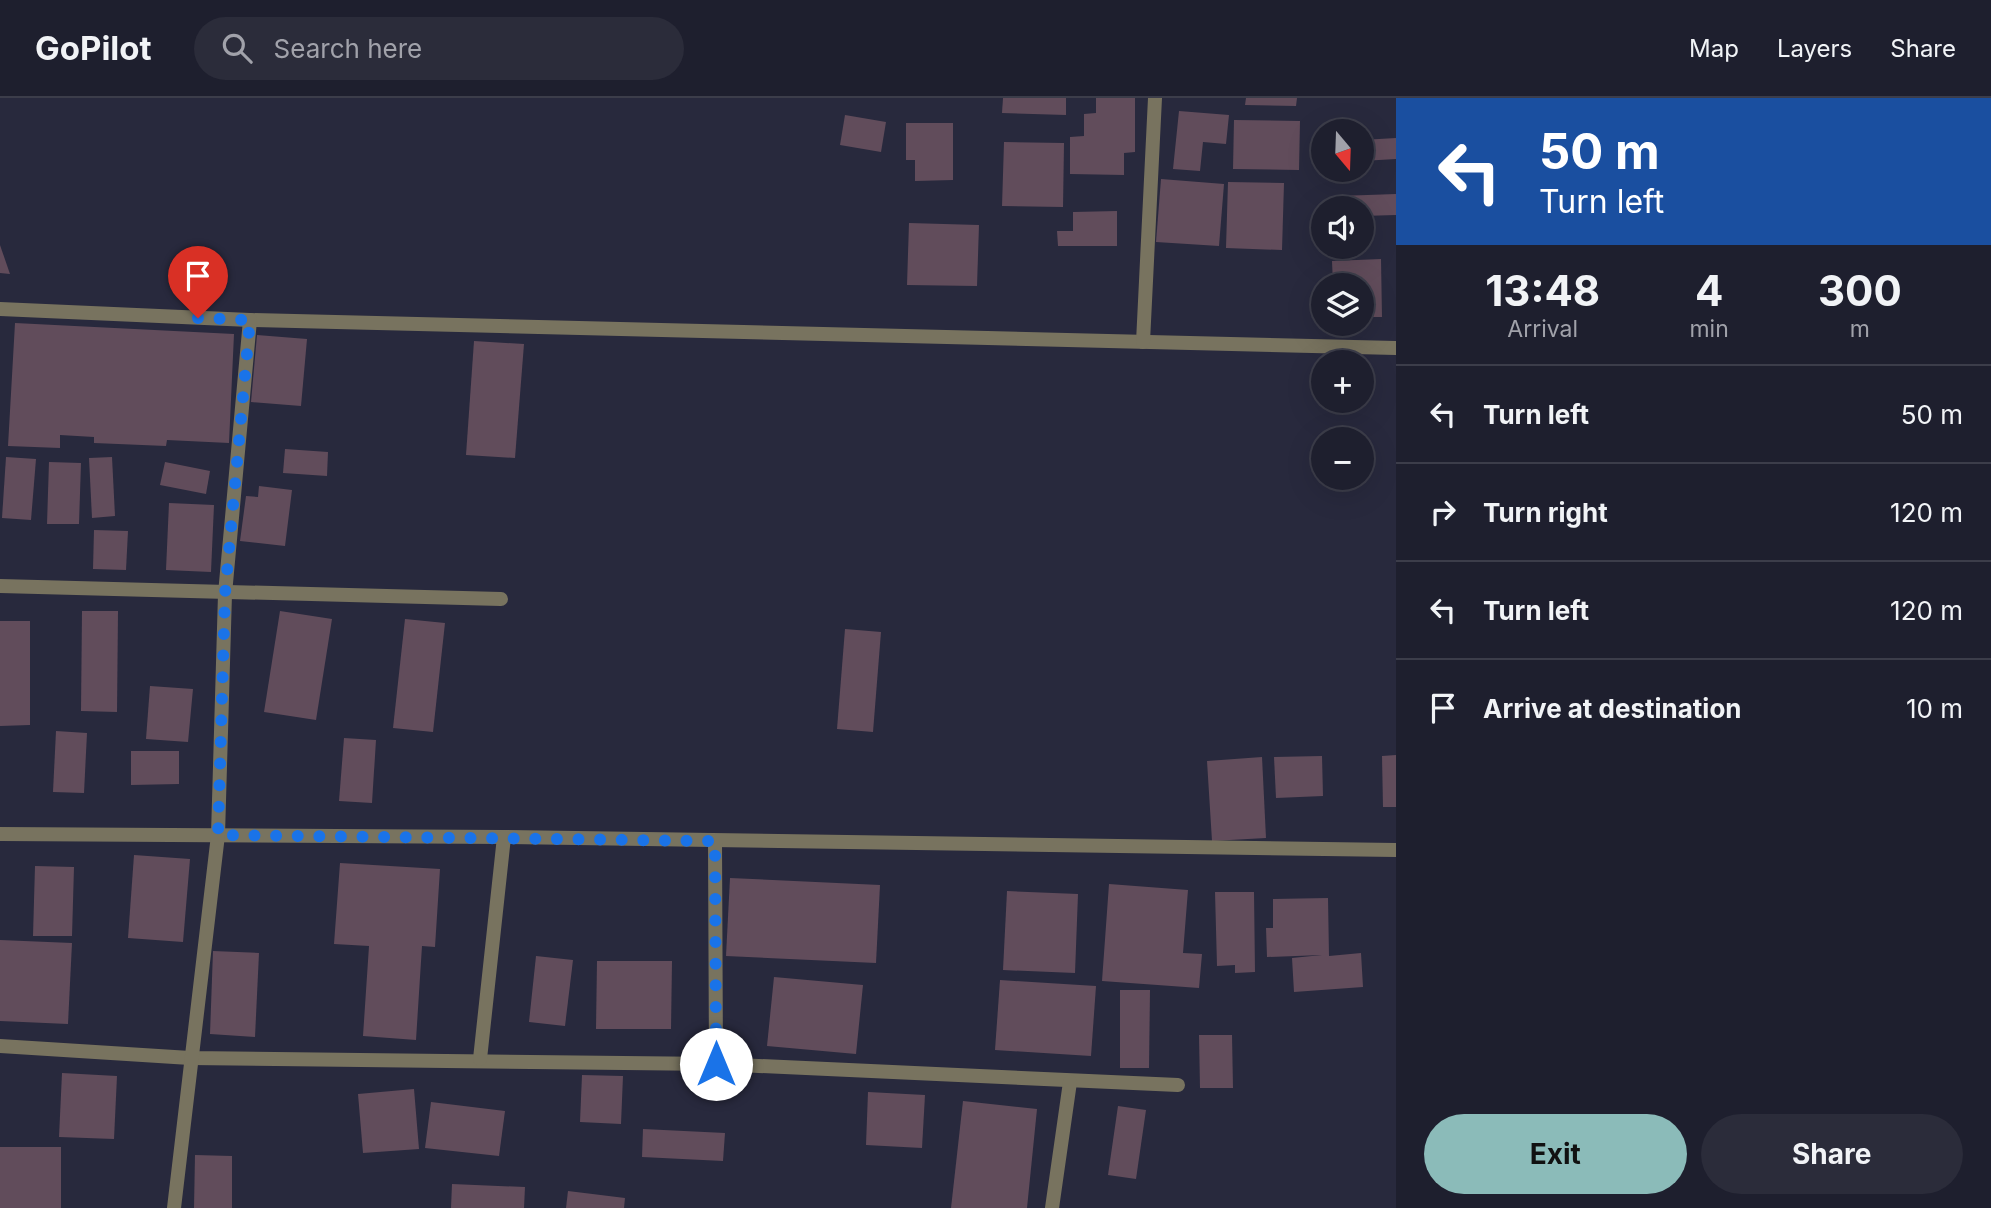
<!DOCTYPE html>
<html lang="en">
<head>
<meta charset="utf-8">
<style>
  body { margin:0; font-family:Inter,sans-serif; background:#2b2c3a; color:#f1f3f6; height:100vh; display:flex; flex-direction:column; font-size:26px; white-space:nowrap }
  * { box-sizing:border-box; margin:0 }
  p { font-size:23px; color:#a1a2aa }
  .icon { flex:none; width:38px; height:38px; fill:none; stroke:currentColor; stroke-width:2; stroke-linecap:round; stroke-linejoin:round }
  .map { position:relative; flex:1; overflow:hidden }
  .sheet { display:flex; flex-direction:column; background:#1e1f2e; width:595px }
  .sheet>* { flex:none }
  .guide { background:#1a4fa0; color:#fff; overflow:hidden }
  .needle { width:46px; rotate:161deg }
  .buttons { position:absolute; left:1311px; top:21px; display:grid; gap:14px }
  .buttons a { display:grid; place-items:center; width:63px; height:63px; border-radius:50%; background:#1e1f2e; box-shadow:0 7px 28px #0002,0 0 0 2px #3c3d4a; font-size:35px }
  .pin { position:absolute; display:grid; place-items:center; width:60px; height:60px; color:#fff; margin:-72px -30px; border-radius:50% 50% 50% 0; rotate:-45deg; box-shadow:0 0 7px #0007 }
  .pin .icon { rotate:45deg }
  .me { position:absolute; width:77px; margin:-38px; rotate:0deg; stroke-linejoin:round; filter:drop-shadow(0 0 5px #0008) }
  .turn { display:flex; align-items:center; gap:24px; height:147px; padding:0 28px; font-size:32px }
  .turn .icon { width:91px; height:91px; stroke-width:2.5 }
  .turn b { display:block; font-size:49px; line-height:60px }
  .eta { display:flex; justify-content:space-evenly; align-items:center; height:119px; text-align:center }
  .eta b { font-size:42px; font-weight:700; line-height:49px }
  .primary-button { display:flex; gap:14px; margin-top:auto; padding:14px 28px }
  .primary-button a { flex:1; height:80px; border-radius:42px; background:#8bbbb9; color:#111; font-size:28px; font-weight:700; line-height:80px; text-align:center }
  .primary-button a+a { background:#2b2c3a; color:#f1f3f6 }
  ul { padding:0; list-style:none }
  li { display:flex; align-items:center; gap:21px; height:98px; padding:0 28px; border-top:2px solid #3c3d4a }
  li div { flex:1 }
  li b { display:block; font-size:26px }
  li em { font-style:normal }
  header { display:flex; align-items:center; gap:42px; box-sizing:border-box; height:98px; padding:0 35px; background:#1e1f2e; border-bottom:2px solid #3c3d4a }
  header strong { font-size:33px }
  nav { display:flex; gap:38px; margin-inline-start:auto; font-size:24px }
  .search { width:490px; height:63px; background:#2b2c3a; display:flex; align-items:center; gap:18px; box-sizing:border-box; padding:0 24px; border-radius:38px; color:#a1a2aa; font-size:26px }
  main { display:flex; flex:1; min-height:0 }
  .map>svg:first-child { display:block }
</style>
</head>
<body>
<header>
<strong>GoPilot</strong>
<div class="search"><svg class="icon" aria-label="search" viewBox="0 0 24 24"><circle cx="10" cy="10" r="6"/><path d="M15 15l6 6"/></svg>Search here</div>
<nav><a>Map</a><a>Layers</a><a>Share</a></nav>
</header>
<main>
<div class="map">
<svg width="1396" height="1110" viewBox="0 0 1396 1110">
  <rect width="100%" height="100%" fill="#28293d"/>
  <!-- building -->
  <g fill="#614c5b">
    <polygon points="1003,0 1066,0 1066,17 1002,15"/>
    <polygon points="1096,0 1135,0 1135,54 1124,55 1124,77 1070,76 1070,39 1084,38 1084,16 1096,15"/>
    <polygon points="1246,0 1297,0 1296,8 1245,7"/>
    <polygon points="1179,13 1229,17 1226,46 1203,44 1200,73 1173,71"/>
    <polygon points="845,17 886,24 881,54 840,47"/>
    <polygon points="1234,22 1300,23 1299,72 1233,71"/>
    <polygon points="906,25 953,25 953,82 915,83 915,62 906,62"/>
    <polygon points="1396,40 1396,61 1362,63 1362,42"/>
    <polygon points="1004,44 1064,45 1063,109 1002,108"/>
    <polygon points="1161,81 1224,86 1219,148 1156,144"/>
    <polygon points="1228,84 1284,85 1282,152 1226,150"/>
    <polygon points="1396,96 1396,117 1362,118 1362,110 1338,110 1338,98"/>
    <polygon points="1117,113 1117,148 1058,148 1057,133 1073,133 1073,114"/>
    <polygon points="909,125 979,127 977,188 907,187"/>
    <polygon points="0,147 10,176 0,175"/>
    <polygon points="1381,161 1382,219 1362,219 1362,187 1333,187 1332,163"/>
    <polygon points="15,225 234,236 229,345 167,342 166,348 94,345 94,339 60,337 60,350 8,348"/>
    <polygon points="257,237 307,241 301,308 251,304"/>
    <polygon points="474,243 524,246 515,360 466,357"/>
    <polygon points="285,351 328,354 327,378 283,375"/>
    <polygon points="6,359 36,361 31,422 2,420"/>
    <polygon points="112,359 115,418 92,420 89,360"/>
    <polygon points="49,364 81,365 79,426 47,426"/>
    <polygon points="165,364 210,373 206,396 160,387"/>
    <polygon points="259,388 292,392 285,448 240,443 246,398 258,399"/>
    <polygon points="169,405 214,407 211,474 166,472"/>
    <polygon points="94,432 128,433 126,472 93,471"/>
    <polygon points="82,513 118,513 117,614 81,613"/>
    <polygon points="280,513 332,521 316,622 264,614"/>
    <polygon points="405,521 445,525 433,634 393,630"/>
    <polygon points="0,523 30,523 30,627 0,628"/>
    <polygon points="845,531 881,534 873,634 837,631"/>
    <polygon points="150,588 193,591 188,644 146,641"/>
    <polygon points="56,633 87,635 84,695 53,694"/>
    <polygon points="344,640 376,642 372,705 339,703"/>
    <polygon points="131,653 179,653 179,686 131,687"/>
    <polygon points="1396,657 1396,709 1383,709 1382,658"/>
    <polygon points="1322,658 1323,698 1276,700 1274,659"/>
    <polygon points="1262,659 1266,740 1212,743 1207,663"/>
    <polygon points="134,757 190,761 183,844 128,840"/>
    <polygon points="340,765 440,771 435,849 422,848 416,942 363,938 369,848 334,846"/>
    <polygon points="35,768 74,769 72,838 33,838"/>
    <polygon points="730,780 880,787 876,865 726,858"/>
    <polygon points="1109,786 1188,792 1183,855 1202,856 1199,890 1102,883"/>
    <polygon points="1007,793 1078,796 1075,875 1003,872"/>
    <polygon points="1215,794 1254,794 1255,874 1235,875 1235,867 1217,868"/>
    <polygon points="1328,800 1329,858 1361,855 1363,889 1294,894 1292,860 1322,857 1267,859 1266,830 1273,830 1273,801"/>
    <polygon points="0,842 72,845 68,926 0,923"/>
    <polygon points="213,853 259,855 255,939 210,936"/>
    <polygon points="536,858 573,862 565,928 529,924"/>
    <polygon points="597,863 672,863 671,931 596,931"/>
    <polygon points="774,879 863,887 856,956 767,948"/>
    <polygon points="1000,882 1096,888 1091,958 995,952"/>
    <polygon points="1120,892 1150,892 1149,970 1120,970"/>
    <polygon points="1199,937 1232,937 1233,990 1200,990"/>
    <polygon points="62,975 117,978 114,1041 59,1039"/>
    <polygon points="582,977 623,978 621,1026 580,1024"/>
    <polygon points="414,991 419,1051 363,1055 358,996"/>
    <polygon points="868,994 925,997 922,1050 866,1047"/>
    <polygon points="963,1003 1037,1011 1027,1110 951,1110"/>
    <polygon points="431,1004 505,1013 499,1058 425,1050"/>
    <polygon points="1118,1008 1146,1012 1136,1081 1108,1077"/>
    <polygon points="643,1031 725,1035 723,1063 642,1059"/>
    <rect x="0" y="1049" width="61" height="61"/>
    <polygon points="195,1057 232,1058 232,1110 194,1110"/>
    <polygon points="452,1086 525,1089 524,1110 451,1110"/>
    <polygon points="568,1093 625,1100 624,1110 566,1110"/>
  </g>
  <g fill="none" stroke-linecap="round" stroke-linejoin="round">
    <!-- street -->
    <g stroke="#78735f" stroke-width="14">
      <polyline points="0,211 250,222 1396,250"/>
      <polyline points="1143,244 1155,0"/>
      <polyline points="0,488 501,501"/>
      <polyline points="0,736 504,739 1396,752"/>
      <polyline points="715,743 716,966"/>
      <polyline points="0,948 190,960 716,966 1178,987"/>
      <polyline points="480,961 504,739"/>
      <polyline points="174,1110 218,737 225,496 250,222"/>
      <polyline points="1052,1110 1070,984"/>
    </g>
  </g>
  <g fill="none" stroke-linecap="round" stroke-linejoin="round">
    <!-- route -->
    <polyline stroke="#1a73e8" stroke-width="12" stroke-dasharray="0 21.6" points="198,220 250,222 225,496 218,737 715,743 716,966"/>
  </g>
</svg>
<div class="buttons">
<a><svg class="needle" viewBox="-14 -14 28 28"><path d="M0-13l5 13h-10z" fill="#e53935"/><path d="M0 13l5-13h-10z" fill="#a1a2aa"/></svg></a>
<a><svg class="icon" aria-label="sound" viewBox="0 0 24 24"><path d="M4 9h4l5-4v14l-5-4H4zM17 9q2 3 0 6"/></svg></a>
<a><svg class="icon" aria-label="layers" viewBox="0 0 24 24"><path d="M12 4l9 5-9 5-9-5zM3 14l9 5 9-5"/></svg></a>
<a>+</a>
<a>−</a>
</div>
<div class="pin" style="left:198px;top:220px;background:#d93025"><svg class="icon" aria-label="arrive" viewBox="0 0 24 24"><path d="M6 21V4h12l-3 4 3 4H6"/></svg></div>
<svg class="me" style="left:716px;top:966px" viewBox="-20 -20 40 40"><circle r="19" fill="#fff"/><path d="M0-13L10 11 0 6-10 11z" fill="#1a73e8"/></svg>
</div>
<section class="sheet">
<div class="guide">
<div class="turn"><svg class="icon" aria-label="left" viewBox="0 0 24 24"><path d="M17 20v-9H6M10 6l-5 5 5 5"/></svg><div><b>50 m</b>Turn left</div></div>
</div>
<div class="eta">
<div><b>13:48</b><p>Arrival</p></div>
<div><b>4</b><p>min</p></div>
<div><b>300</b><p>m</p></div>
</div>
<ul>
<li><svg class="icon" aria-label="left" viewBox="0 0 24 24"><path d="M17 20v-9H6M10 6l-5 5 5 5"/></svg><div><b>Turn left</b></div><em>50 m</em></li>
<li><svg class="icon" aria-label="right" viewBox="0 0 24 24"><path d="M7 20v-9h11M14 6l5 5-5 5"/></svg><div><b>Turn right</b></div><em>120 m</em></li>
<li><svg class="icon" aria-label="left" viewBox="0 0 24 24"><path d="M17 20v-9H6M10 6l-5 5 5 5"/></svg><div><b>Turn left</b></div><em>120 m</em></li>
<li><svg class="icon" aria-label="arrive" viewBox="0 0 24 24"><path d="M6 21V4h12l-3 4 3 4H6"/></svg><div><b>Arrive at destination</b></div><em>10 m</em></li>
</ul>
<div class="primary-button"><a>Exit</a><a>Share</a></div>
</section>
</main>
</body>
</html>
